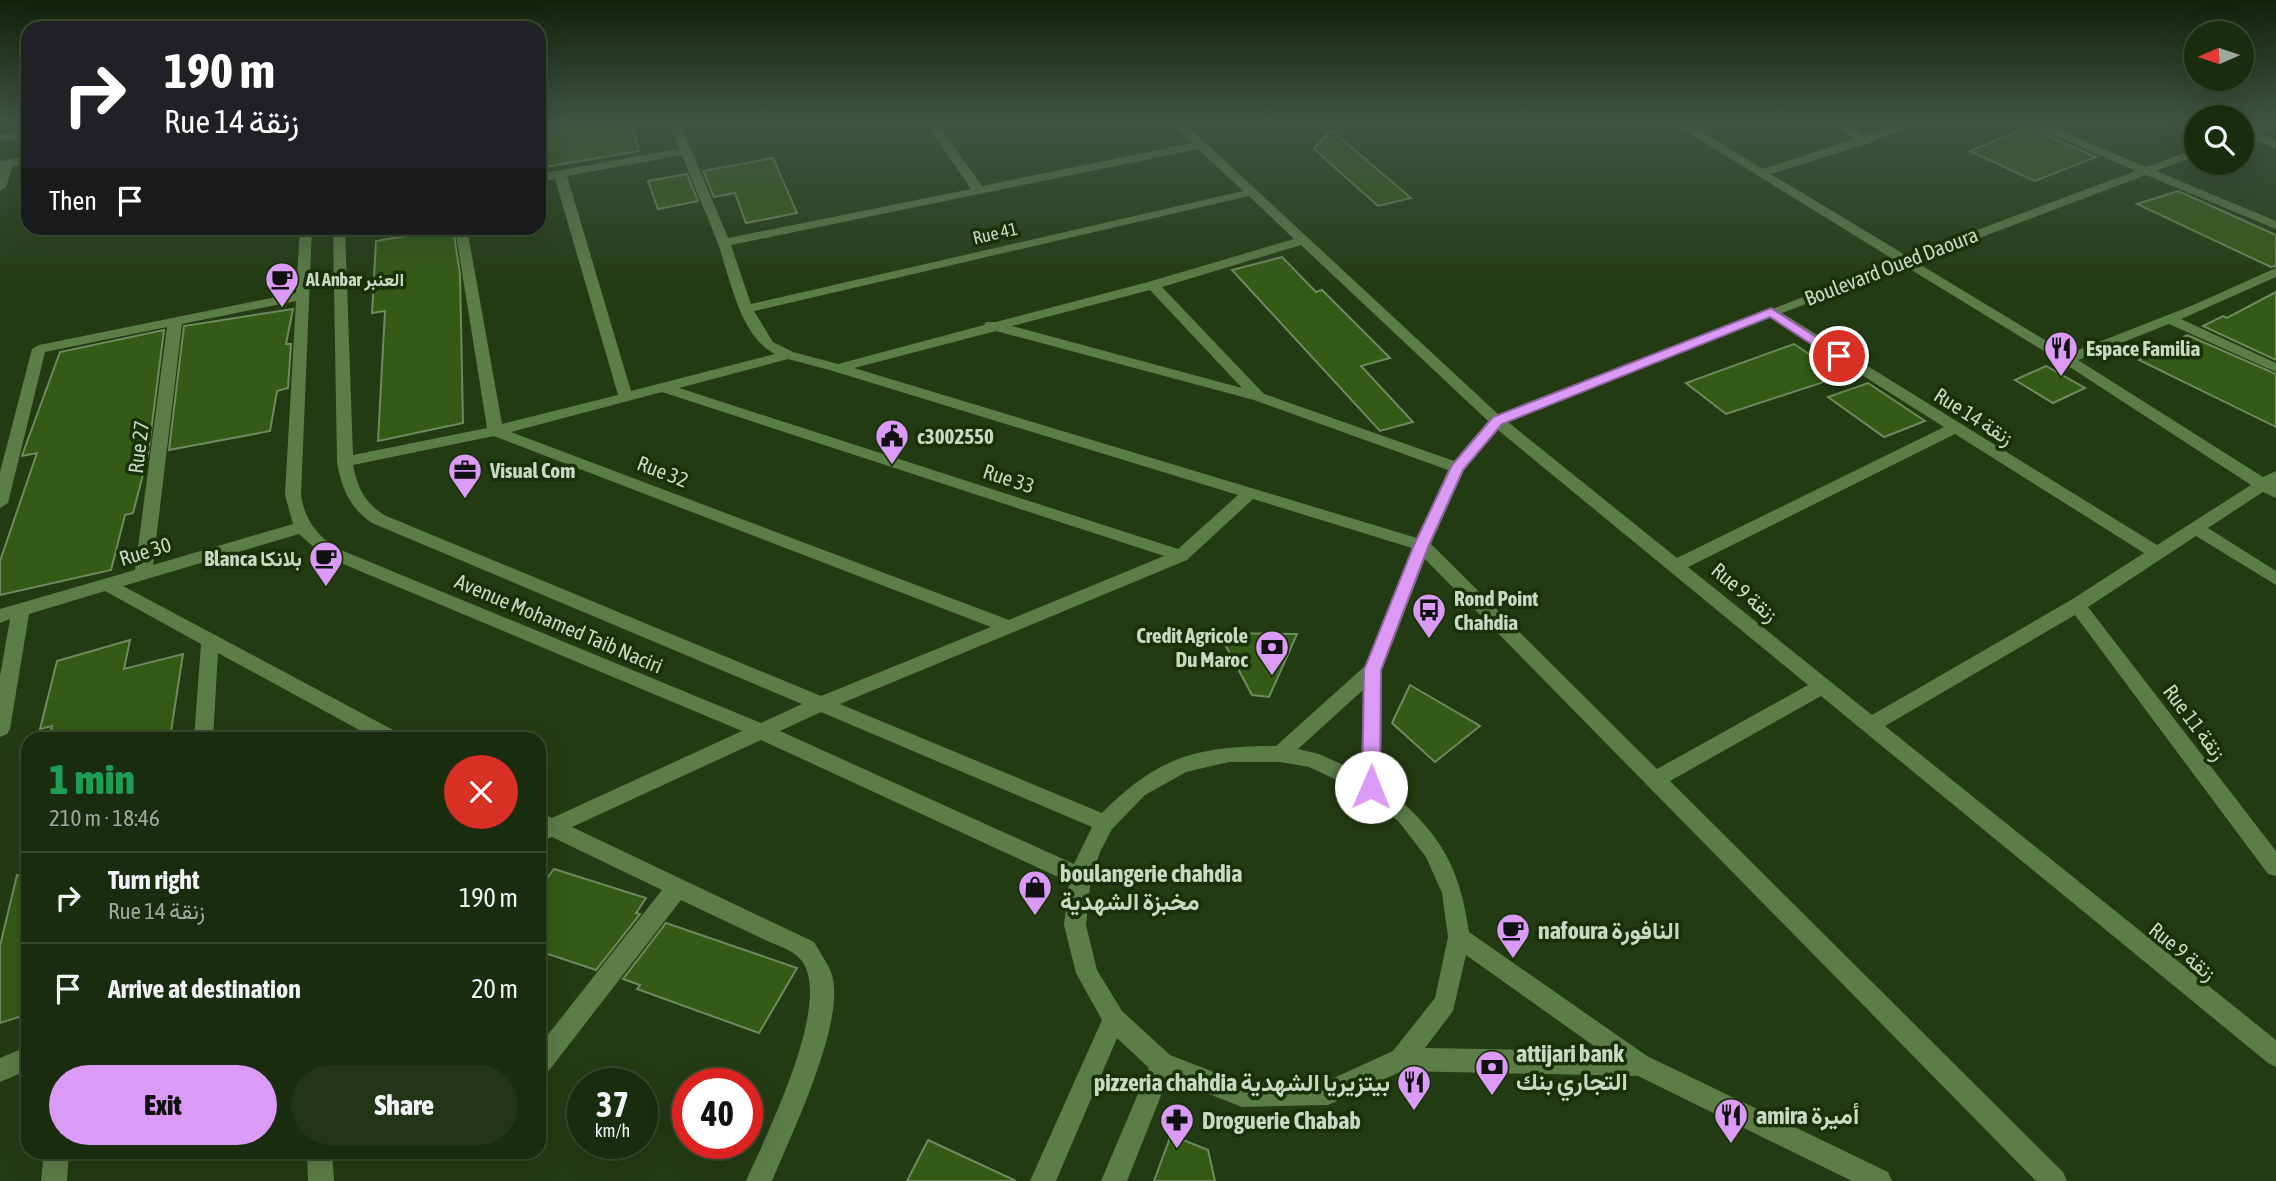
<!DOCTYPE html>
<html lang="en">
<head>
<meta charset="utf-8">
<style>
  body { margin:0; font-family:"Asap Condensed",Vazirmatn,sans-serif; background:#233417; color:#f1f3f6; height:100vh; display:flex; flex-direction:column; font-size:26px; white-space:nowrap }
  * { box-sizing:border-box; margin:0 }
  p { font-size:23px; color:#9fa79e }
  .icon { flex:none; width:38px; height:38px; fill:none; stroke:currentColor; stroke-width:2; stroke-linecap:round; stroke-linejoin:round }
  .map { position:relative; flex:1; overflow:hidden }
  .details { position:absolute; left:21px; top:732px; width:525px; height:427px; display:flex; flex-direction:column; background:#1a2c0e; border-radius:21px; box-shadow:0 7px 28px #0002,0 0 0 2px #38482e }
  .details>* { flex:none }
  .top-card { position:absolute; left:21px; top:21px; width:525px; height:214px; border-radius:21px; box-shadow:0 7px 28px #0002,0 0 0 2px #38482e; background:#202124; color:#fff; overflow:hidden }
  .needle { width:46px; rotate:267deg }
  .controls { position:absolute; left:2184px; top:21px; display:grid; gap:14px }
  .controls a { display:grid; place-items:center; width:70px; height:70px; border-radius:50%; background:#1a2c0e; box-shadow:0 7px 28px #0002,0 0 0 2px #38482e; font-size:35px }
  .speed { position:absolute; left:567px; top:1068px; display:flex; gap:14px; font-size:35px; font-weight:700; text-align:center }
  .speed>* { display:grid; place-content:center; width:91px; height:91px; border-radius:50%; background:#1a2c0e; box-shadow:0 7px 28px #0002,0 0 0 2px #38482e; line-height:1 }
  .speed small { font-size:18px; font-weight:400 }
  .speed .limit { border:10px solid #d22; background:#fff; color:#111 }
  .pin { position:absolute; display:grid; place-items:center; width:60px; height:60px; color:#fff; margin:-30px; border:4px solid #fff; border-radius:50%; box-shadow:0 2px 7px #0007 }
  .me { position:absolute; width:77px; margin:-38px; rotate:1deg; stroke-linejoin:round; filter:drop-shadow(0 0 5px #0008) }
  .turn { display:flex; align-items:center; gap:24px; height:147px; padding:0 28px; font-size:32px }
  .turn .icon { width:91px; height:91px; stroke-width:2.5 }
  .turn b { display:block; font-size:49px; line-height:60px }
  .then { display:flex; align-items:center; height:66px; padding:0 28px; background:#0003; gap:14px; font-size:26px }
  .round { display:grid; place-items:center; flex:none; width:74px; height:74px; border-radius:37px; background:#233417 }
  .overview { display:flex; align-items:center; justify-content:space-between; height:119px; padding:0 28px }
  h1 { font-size:42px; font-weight:800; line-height:52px; color:#1e9e55 }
  .button { display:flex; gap:14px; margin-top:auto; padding:14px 28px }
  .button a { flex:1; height:80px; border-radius:42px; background:#da9af6; color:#111; font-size:28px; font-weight:800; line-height:80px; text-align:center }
  .button a+a { background:#233417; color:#f1f3f6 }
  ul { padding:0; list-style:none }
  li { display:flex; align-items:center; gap:21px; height:91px; padding:0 28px; border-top:2px solid #38482e }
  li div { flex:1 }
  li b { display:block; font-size:26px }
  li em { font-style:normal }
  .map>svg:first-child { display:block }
</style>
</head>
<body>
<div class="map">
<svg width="2276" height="1181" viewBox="0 0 2276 1181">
  <rect width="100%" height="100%" fill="#233b13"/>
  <!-- building -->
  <g fill="#335b15" stroke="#6e8a5f" stroke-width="2">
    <polygon points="565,120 631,120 639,151 539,168 539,125"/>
    <polygon points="2029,127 2096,157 2035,181 1970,151"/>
    <polygon points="1331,130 1411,198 1378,206 1314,149"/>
    <polygon points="773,158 797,213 746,223 735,193 714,197 703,171"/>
    <polygon points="687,174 698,201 658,209 648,181"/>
    <polygon points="2178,191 2276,235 2276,266 2271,267 2137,204"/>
    <polygon points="453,228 460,274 463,423 378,441 385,311 372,313 376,241"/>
    <polygon points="1282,257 1316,292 1322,290 1390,358 1361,366 1413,422 1380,431 1232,270"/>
    <polygon points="2276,292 2276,360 2203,326 2223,316 2227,318"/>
    <polygon points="293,309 286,344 291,344 288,388 277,391 270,431 169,450 184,326"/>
    <polygon points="164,330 148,455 133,513 125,515 111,570 0,595 0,561 37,453 22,456 23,453 60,352"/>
    <polygon points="2187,335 2276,374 2276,427 2139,360"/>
    <polygon points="1794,344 1842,376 1726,414 1686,383"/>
    <polygon points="2046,366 2085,388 2053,403 2015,380"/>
    <polygon points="1868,383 1925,421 1884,437 1828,397"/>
    <polygon points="1219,633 1297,634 1269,697 1252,695"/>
    <polygon points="130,640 124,669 183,654 170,738 49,738 52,726 40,729 57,661"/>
    <polygon points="1410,685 1480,726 1435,762 1392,723"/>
    <polygon points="554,869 646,898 636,913 640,914 596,970 539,951 539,889"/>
    <polygon points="17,875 28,877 28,1014 0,1023 0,946"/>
    <polygon points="666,923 797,968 759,1033 637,989 640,985 623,979"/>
    <polygon points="1171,1135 1208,1150 1215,1181 1154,1181"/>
    <polygon points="928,1140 1016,1181 907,1181"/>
  </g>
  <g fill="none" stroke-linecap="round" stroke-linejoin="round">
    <!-- minor -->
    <g fill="#5b7d47" fill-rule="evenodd">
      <path d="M668 120H679L728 238 971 189 924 120H935L982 186 1192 143 1169 120H1181L1499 415 1896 261 1668 120H1682L1763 169 1854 139 1823 120H1837L1864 136 1911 120H1928L1869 143 1771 174 1907 256 2136 171 2019 120H2035L2146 167 2196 149V156L2156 171 2276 221V229L2146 175 1916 262 2068 354 2191 306 2276 268V277L2181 319 2276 363V372L2169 324 2078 360 2263 477 2276 471V498L2263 492 2208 528 2276 571V585L2196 536 2088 607 2276 851V876L2268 874 2075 615 1885 726 2276 1040V1067L2268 1063 1821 696 1670 781 2063 1172 2067 1181H2036L1425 559 1382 670 1381 784C1436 829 1459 860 1469 932L1647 1056 1888 1172 1892 1181H1852L1638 1076 1402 1071 1328 1105 1242 1107 1168 1078 1127 1181H1101L1149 1068 1117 1038 1056 1181H1030L1102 1020 1076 973 1064 925 1069 882 761 740 572 827 814 942C820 953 828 963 832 975 846 1022 791 1135 772 1181H746C764 1139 840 991 797 956 788 948 773 944 763 939 736 926 708 913 681 900L547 1073 539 1077V1046L662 890 552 837 539 842V817L545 815 552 818 742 731 324 556 299 534 123 586 397 732 399 738H374L218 653 213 738H194L201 644 105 591 29 614 10 729 7 734 0 737V676L10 619 0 623V609L135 570 167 327 45 352 8 503 0 508V472L32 349 39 345 296 293 300 228H312L301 495C305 520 316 534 336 548L761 723 802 704 372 523C349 507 342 489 337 462L333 228H345L353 455 487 428 455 228H467L502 424 618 395 555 179 539 182V174L679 149ZM1198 149 1243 191 751 304 731 245ZM682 155C693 184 706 212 717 241 730 276 739 336 775 354L631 391 567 176ZM1249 196 1294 239 1148 282 996 322H986L984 325 838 364 793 352 773 342 754 311ZM1301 245 1488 421 1454 461 1264 394 1162 287ZM1905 266 2062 362 2251 485 2157 545 1782 313ZM1150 290 1242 388 1012 326ZM296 301 285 495 293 524 153 565 182 324ZM1770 317 1944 427 1677 558 1508 422ZM996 331 1254 400 1448 470 1417 538 854 368ZM788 359 833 371 1238 495 1178 549 679 388ZM662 392 1164 556 1009 620 511 432ZM1498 430 1808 685 1657 769 1431 544 1464 470ZM1955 434 2144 553 2071 600 1872 715 1688 567ZM494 436 991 627 821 696 384 515C364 501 358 489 353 465ZM1253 499 1412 548 1365 666 1276 746C1198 746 1158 756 1102 813L840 704 1187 560ZM1363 690 1361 773 1319 754 1298 749ZM821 712 1092 827 1074 864 780 731ZM1229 762H1280L1309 767 1364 793 1399 822 1426 857 1442 893 1448 937 1435 998 1393 1051 1327 1081 1242 1083 1170 1055 1122 1011 1097 970 1086 925 1091 877 1100 852 1112 829 1145 795 1186 772ZM1466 955 1601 1051 1425 1048 1453 1011Z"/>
      <polygon points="2270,120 2276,120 2276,126 2257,133 2276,141 2276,148 2242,137 2242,128 2247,129"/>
      <polygon points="28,130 28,136 0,141 0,135"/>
      <polygon points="28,157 28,163 13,166 6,187 0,191 0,161"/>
      <polygon points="28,1046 28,1070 0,1082 0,1058"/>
      <polygon points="44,1152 69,1152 67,1181 41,1181"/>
      <polygon points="307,1152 332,1152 334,1181 308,1181"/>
    </g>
  </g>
  <!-- sky -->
  <linearGradient id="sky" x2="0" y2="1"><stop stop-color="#13200a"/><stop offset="0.42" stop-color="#3f5544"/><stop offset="1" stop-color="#3f5544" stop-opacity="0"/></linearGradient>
  <rect width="2276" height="286" fill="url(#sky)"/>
  <!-- route -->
  <polygon fill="#da9af6" stroke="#8e64a0" stroke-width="2" points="1771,308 1846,356 1834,359 1770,317 1502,424 1463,470 1429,545 1381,670 1380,787 1377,793 1364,793 1362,787 1364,670 1414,545 1452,465 1493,417"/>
  <!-- icons -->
  <defs>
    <g id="cafe-pin" transform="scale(1.75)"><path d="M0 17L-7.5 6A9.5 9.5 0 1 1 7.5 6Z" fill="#da9af6" stroke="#193108"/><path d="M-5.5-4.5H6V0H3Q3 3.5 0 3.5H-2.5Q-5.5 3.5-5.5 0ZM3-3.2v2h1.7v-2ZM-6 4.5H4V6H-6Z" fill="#111"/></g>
    <g id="restaurant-pin" transform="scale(1.75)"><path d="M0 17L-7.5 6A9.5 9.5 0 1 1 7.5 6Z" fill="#da9af6" stroke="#193108"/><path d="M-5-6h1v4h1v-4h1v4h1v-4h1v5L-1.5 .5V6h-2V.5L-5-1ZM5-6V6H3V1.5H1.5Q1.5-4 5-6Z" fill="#111"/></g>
    <g id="civic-pin" transform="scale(1.75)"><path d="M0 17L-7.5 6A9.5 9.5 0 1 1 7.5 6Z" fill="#da9af6" stroke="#193108"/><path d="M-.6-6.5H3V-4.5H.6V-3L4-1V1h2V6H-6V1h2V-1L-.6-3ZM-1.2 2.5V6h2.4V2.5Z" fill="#111"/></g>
    <g id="office-pin" transform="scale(1.75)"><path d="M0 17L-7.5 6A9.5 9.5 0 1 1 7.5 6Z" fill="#da9af6" stroke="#193108"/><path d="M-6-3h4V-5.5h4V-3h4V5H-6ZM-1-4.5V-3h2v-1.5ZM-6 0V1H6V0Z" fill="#111"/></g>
    <g id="bus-pin" transform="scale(1.75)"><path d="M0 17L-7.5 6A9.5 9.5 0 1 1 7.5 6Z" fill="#da9af6" stroke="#193108"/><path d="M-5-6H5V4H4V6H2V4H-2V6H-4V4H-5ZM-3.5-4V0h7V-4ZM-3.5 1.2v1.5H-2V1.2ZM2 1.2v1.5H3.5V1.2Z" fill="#111"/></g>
    <g id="bank-pin" transform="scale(1.75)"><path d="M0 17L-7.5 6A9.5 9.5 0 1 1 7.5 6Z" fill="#da9af6" stroke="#193108"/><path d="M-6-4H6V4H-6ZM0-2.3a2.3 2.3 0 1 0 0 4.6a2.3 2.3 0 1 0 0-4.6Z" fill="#111"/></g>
    <g id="shop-pin" transform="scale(1.75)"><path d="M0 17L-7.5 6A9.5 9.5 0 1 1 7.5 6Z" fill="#da9af6" stroke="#193108"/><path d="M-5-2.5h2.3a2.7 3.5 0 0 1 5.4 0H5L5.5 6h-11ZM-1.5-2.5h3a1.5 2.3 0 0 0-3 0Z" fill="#111"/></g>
    <g id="pharmacy-pin" transform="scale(1.75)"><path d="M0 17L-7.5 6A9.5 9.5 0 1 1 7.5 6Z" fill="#da9af6" stroke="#193108"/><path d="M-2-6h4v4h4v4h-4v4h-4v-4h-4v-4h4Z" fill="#111"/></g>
  </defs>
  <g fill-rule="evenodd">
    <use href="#cafe-pin" x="282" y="279"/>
    <use href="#restaurant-pin" x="2061" y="348"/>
    <use href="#civic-pin" x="892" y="436"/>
    <use href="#office-pin" x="465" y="470"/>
    <use href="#cafe-pin" x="326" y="558"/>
    <use href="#bus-pin" x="1429" y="610"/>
    <use href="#bank-pin" x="1272" y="647"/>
    <use href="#shop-pin" x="1035" y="887"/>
    <use href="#cafe-pin" x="1513" y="930"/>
    <use href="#bank-pin" x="1492" y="1067"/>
    <use href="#restaurant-pin" x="1414" y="1082"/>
    <use href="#restaurant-pin" x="1731" y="1115"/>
    <use href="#pharmacy-pin" x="1177" y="1120"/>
  </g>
  <g text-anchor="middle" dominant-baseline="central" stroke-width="7" stroke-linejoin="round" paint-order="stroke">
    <!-- far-street labels -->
    <g font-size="18" fill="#cad9c2" stroke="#193108">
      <text transform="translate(995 233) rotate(-13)">Rue 41</text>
    </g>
    <!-- far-poi labels -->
    <g font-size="18" font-weight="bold" fill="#cad9c2" stroke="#193108" text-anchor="start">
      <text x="306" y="279">Al Anbar العنبر</text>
    </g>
    <!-- street labels -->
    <g font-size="21" fill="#cad9c2" stroke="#193108">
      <text transform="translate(1891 266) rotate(-21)">Boulevard Oued Daoura</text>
      <text transform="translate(1974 416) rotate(32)">Rue 14 زنقة</text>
      <text transform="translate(138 447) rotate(-83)">Rue 27</text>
      <text transform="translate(663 471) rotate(21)">Rue 32</text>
      <text transform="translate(1009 478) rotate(18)">Rue 33</text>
      <text transform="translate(145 551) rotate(-17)">Rue 30</text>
      <text transform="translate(1745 592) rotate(40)">Rue 9 زنقة</text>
      <text transform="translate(559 623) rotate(23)">Avenue Mohamed Taib Naciri</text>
      <text transform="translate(2195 722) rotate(53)">Rue 11 زنقة</text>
      <text transform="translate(2183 951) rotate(39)">Rue 9 زنقة</text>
    </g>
    <!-- poi labels -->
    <g font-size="21" font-weight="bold" fill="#cad9c2" stroke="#193108" text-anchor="start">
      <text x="2086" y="348">Espace Familia</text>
      <text x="917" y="436">c3002550</text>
      <text x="490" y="470">Visual Com</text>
      <text x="302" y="558" text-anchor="end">Blanca بلانكا</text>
      <text x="1454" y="598">Rond Point<tspan x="1454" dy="24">Chahdia</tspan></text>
      <text x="1248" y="635" text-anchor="end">Credit Agricole<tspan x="1248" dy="24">Du Maroc</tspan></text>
    </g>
    <!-- near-poi labels -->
    <g font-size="24" font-weight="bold" fill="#cad9c2" stroke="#193108" text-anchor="start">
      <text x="1060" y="873">boulangerie chahdia<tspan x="1060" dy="28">مخبزة الشهدية</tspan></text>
      <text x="1538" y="930">nafoura النافورة</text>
      <text x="1516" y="1053">attijari bank<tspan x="1516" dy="28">التجاري بنك</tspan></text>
      <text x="1390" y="1082" text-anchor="end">pizzeria chahdia بيتزيريا الشهدية</text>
      <text x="1756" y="1115">amira أميرة</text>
      <text x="1202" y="1120">Droguerie Chabab</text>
    </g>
  </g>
</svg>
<div class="controls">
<a><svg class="needle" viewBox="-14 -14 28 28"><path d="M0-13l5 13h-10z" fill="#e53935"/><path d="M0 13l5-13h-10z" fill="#9fa79e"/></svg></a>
<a><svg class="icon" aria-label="search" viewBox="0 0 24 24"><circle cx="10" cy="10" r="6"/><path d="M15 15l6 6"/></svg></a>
</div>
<div class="speed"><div>37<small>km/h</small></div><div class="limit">40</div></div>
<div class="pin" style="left:1839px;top:356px;background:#d93025"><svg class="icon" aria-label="arrive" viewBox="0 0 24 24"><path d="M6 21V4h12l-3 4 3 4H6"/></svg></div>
<svg class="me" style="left:1371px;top:787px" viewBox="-20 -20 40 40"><circle r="19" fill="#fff"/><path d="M0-13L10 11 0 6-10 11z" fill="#da9af6"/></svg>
<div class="top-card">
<div class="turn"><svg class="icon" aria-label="right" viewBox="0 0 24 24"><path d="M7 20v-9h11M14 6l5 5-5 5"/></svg><div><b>190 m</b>Rue 14 زنقة</div></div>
<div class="then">Then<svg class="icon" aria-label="arrive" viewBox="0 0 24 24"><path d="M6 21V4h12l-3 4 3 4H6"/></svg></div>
</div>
<section class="details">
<div class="overview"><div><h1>1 min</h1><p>210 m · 18:46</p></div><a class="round" style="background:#d93025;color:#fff"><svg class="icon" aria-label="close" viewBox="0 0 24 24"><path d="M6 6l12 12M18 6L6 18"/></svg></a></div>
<ul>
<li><svg class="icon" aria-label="right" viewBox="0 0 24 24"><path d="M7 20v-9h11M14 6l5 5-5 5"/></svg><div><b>Turn right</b><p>Rue 14 زنقة</p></div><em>190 m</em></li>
<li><svg class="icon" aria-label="arrive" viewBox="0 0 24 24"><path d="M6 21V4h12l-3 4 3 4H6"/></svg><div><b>Arrive at destination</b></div><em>20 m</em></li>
</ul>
<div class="button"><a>Exit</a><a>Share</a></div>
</section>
</div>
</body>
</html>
